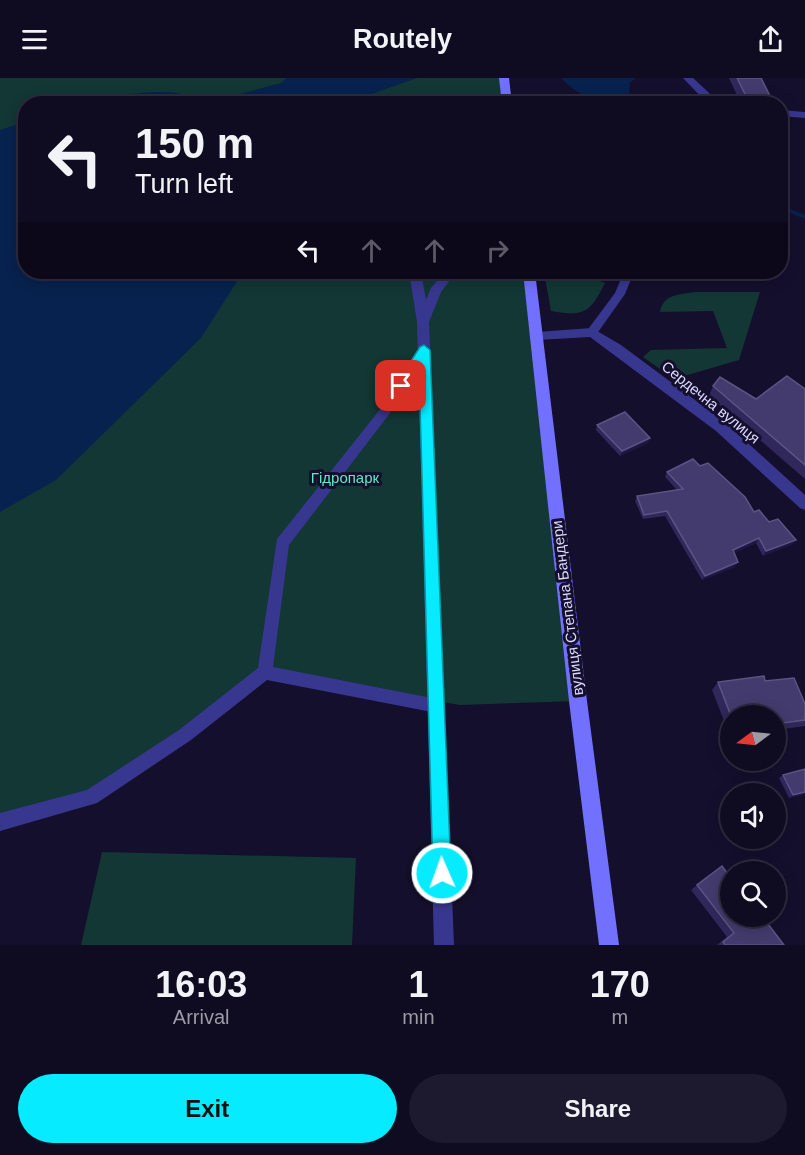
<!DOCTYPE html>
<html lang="en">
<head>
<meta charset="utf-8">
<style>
  body { margin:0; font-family:Arial,sans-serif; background:#1d192e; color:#f1f3f6; height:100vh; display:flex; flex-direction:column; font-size:22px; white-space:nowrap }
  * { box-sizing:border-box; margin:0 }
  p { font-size:20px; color:#9b9ba5 }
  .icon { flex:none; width:33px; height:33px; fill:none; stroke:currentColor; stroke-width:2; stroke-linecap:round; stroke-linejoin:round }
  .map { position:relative; height:867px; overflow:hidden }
  .details { display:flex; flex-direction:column; background:#0f0b21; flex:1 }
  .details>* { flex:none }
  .top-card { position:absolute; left:18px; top:18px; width:770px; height:183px; border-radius:24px; box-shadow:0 3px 15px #0003,0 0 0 2px #2f2b3f; background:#0f0b21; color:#f1f3f6; overflow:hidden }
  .needle { width:39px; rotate:255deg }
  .tools { position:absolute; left:720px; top:627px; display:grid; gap:12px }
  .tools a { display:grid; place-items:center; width:66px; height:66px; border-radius:50%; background:#0f0b21; box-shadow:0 3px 15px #0003,0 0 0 2px #2f2b3f; font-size:30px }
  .pin { position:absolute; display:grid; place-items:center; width:51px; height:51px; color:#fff; margin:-26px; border-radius:12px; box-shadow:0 3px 9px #0006 }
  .me { position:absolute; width:66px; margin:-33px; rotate:358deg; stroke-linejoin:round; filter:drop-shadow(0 0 4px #0008) }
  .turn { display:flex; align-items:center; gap:21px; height:126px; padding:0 18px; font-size:27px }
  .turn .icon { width:78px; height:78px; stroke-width:2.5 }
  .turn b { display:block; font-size:42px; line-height:51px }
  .lanes { display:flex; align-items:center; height:57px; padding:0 18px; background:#0003; justify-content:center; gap:30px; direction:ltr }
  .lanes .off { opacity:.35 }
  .eta { display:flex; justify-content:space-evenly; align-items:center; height:102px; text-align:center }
  .eta b { font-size:36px; font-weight:700; line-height:42px }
  .primary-button { display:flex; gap:12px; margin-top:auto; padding:12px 18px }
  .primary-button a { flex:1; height:69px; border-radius:36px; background:#06ebff; color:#111; font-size:24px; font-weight:700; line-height:69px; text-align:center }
  .primary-button a+a { background:#1d192e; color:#f1f3f6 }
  header { display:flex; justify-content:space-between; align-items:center; height:78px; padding:0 18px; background:#0f0b21; font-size:27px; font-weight:700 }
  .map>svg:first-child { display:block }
</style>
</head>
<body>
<header><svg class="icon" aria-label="menu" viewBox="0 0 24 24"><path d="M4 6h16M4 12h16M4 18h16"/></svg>Routely<svg class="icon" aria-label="share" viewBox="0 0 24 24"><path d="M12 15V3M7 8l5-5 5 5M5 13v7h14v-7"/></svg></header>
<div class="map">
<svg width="805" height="867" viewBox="0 0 805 867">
  <rect width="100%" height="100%" fill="#140f2c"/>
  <!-- green -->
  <g fill="#123735">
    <polygon points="0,0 504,0 507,25 26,26 26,194 529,194 578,623 460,627 265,594 91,719 0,744"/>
    <path d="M544 194H583V196L605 205C590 235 584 239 551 233Z"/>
    <path d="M696 214H760L739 282 674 301 643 279 651 272 727 270 713 233 660 234C663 216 680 216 696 214Z"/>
    <polygon points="102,774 356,780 352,867 81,867"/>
  </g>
  <!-- water -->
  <g fill="#07224e">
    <path d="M286 0H417L346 25H90C114 19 138 13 163 14 181 14 199 21 218 20 238 18 260 10 281 5Z"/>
    <path d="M561 0H636L630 4 629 15 641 25C603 26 589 27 561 0Z"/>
    <polygon points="25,44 26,194 243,194 201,260 56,402 0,434 0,52"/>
  </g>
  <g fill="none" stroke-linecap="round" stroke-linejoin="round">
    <!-- stream -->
    <polygon fill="#07224e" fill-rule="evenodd" points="780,127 805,137 805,141 780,131"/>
    <!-- service -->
    <g fill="#38378f" fill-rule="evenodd">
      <polygon points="624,194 634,194 625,216 596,257 588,257 586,254 615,215"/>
      <polygon points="424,267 430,271 397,326 289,467 273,589 437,621 443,623 445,628 443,633 437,635 267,602 191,662 97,725 0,753 0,735 87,712 179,652 258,590 277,461 389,320 420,268"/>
    </g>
    <!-- minor -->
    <g fill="#38378f" fill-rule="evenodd">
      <polygon points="683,0 693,0 721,26 706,24"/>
      <polygon points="672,22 683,24 685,26 667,25"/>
      <polygon points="780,32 805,34 805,40 780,38"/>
      <polygon points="409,194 421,194 426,222 431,210 444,194 456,194 441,214 429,244 454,867 434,867 417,244"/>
      <polygon points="592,250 621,267 726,345 805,417 805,432 800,430 716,353 590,259 537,262 531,258 537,254"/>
    </g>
    <!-- secondary -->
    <g fill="#7271ff" fill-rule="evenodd">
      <polygon points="499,0 509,0 512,26 502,26"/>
      <polygon points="523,194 535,194 587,623 619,867 599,867 569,623"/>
    </g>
  </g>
  <!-- wall -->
  <g fill="#30275b">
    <polygon points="729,0 761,0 774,26 741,26"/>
    <polygon points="780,37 783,43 780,52"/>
    <polygon points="713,308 756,321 805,311 805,401 709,318"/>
    <polygon points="597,347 648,365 620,378 596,352"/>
    <polygon points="700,388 754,434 769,444 793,466 763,478 756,465 734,475 735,489 702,502 665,438 643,441 635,423 637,418 677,412 665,399 667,394"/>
    <polygon points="765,603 805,626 805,648 776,652 776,638 730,638 730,658 712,612 718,604"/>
    <polygon points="783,697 805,716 789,720 779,700"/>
    <polygon points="697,807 784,867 717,867 727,859 691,812"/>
  </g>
  <!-- shaded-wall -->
  <g fill="#1d1641">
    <polygon points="650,360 648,365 620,378 622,373"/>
    <polygon points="759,460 756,465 730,477 733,472"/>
    <polygon points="796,462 793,466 763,478 766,473"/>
    <polygon points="738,484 735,489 702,502 705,498"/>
    <polygon points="805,714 805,716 789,720 793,717"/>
  </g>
  <!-- building -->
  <g fill="#433b6d" stroke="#5b5484" stroke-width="1.5">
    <polygon points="737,0 761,0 774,26 750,26"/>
    <polygon points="787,298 805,311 805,387 713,308 720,299 756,321"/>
    <polygon points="625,334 650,360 622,373 597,347"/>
    <polygon points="693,381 700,388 708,385 745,419 754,434 759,432 769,444 778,441 796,462 766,473 759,460 733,472 738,484 705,498 667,433 644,437 637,418 683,411 667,394"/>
    <polygon points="764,598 765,603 794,600 805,626 805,642 776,646 776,638 731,638 718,604"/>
    <polygon points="805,691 805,714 793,717 783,697"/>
    <polygon points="722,788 730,799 730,838 762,838 784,867 725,867 723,864 734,855 697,807"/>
  </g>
  <!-- route -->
  <polygon fill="#06ebff" stroke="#0499a6" stroke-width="1.5" points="424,267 430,272 451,795 448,802 442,804 436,802 433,795 419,290 406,311 397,311 395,308 420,269"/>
  <g text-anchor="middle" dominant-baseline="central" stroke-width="6" stroke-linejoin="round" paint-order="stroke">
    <!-- street labels -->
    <g font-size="15" fill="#dedaff" stroke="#140f2c">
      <text transform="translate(711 324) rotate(39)">Сердечна вулиця</text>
      <text transform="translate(567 530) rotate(-97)">вулиця Степана Бандери</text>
    </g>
    <!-- park labels -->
    <g font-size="15" fill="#5ce9c3" stroke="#140f2c">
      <text x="345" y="399">Гідропарк</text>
    </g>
  </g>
</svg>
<div class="tools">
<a><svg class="needle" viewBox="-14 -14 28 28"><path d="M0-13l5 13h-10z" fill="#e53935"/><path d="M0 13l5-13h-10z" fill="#9b9ba5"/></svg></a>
<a><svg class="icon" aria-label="sound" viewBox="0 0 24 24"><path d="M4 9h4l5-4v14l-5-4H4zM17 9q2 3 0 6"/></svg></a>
<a><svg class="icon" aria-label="search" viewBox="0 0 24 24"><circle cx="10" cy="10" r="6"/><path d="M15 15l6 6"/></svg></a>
</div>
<div class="pin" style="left:401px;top:308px;background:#d93025"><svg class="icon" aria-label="arrive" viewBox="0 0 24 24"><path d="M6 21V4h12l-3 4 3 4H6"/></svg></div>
<svg class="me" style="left:442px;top:795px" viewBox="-20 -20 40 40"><circle r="17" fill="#06ebff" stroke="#fff" stroke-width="3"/><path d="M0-11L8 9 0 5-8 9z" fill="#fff"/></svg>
<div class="top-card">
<div class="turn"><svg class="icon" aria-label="left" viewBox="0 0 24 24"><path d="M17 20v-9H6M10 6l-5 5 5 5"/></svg><div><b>150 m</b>Turn left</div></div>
<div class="lanes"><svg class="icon" aria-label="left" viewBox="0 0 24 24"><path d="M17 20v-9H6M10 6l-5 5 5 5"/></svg><svg class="icon off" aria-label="ahead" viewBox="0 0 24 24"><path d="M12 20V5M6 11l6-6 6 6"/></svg><svg class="icon off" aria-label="ahead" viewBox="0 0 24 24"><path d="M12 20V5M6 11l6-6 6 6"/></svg><svg class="icon off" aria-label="right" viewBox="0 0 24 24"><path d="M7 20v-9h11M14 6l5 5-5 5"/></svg></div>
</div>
</div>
<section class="details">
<div class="eta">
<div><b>16:03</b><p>Arrival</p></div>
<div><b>1</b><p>min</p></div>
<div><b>170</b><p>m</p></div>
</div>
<div class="primary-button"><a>Exit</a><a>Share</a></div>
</section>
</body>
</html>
